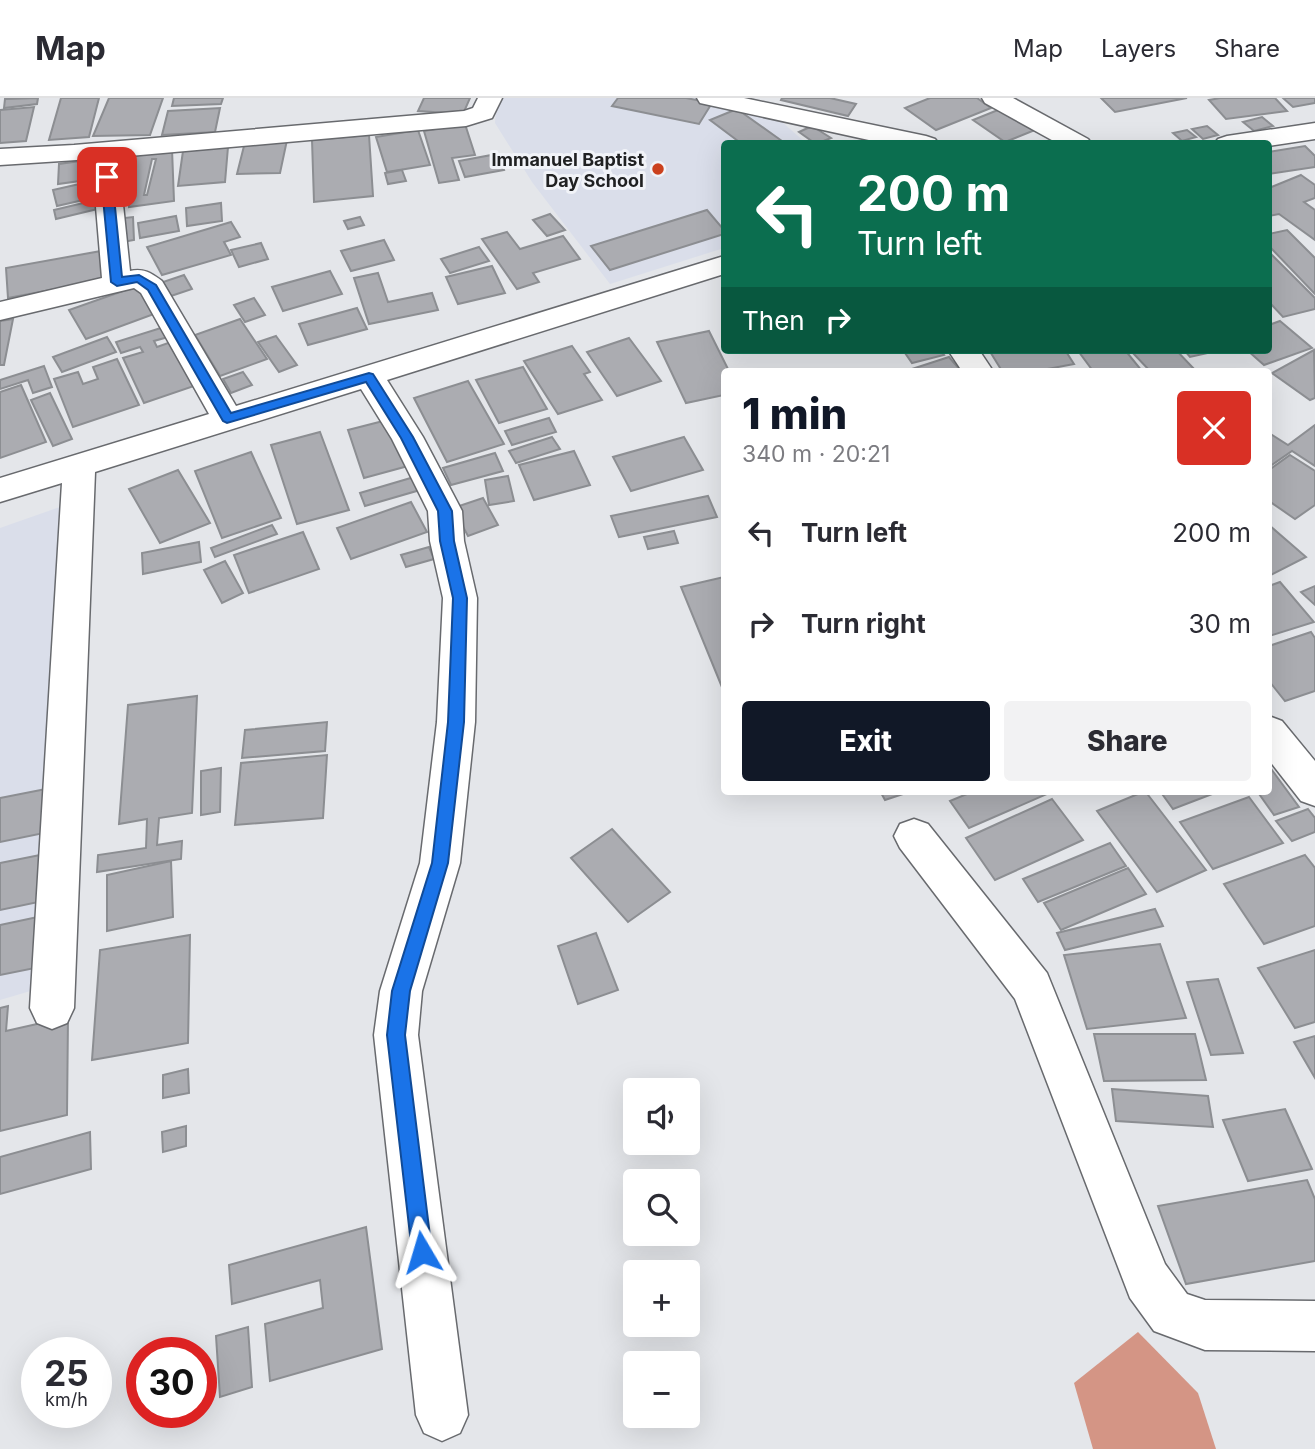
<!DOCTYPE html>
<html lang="en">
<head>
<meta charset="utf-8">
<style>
  body { margin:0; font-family:Inter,sans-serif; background:#f2f2f3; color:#2b2b33; height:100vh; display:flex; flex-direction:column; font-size:26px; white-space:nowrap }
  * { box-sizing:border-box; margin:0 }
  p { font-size:23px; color:#7c7c81 }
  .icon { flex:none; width:38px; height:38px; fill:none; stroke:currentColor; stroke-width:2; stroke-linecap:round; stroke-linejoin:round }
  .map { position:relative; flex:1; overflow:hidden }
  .sheet { position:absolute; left:721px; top:270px; width:551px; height:427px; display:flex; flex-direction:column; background:#fff; border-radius:7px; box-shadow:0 7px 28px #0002 }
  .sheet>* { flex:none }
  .hud { position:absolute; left:721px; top:42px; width:551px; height:214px; border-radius:7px; box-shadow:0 7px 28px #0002; background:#0b6e4f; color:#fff; overflow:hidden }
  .fabs { position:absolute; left:623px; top:980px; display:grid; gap:14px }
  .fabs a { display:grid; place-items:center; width:77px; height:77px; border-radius:7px; background:#fff; box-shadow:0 7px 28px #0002; font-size:35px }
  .speed { position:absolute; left:21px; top:1239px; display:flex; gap:14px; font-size:35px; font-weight:700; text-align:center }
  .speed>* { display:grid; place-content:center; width:91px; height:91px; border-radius:50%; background:#fff; box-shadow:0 7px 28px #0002; line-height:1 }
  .speed small { font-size:18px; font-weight:400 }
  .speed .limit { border:10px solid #d22; background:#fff; color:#111 }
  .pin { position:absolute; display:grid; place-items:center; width:60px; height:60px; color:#fff; margin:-30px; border-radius:14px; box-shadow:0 4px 10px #0006 }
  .me { position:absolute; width:77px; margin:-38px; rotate:353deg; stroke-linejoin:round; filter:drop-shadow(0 0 5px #0008) }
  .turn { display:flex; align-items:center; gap:24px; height:147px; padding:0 21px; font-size:32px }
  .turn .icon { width:91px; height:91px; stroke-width:2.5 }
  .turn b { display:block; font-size:49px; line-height:60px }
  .then { display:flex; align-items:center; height:66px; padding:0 21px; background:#0003; gap:14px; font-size:26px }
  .round { display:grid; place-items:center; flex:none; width:74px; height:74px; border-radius:7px; background:#f2f2f3 }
  .headline { display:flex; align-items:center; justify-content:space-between; height:119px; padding:0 21px }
  h1 { font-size:42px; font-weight:800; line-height:52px; color:#111827 }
  .button { display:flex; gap:14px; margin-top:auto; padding:14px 21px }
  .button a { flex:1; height:80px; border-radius:7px; background:#111827; color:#fff; font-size:28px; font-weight:800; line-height:80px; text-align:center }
  .button a+a { background:#f2f2f3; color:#2b2b33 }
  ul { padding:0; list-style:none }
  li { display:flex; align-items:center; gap:21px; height:91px; padding:0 21px }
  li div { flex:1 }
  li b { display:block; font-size:26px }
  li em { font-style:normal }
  header { display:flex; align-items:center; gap:42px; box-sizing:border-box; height:98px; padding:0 35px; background:#fff; border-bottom:2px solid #e1e1e2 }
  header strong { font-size:33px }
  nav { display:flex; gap:38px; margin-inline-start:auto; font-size:24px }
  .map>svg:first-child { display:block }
</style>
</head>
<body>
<header>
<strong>Map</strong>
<nav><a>Map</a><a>Layers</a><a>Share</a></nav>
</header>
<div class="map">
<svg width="1315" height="1351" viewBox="0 0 1315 1351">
  <rect width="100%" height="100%" fill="#e4e6ea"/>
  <!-- built -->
  <g fill="#dadeea">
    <polygon points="497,0 695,0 774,17 806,45 724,46 724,150 610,186 532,84 495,25"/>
    <polygon points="94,397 71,881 0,902 0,430"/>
  </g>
  <!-- forest -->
  <polygon fill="#d49585" points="1138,1234 1198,1295 1216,1351 1093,1351 1074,1285"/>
  <!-- building -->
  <g fill="#abacb1" stroke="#8c8e92" stroke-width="2" fill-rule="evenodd">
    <polygon points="38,0 37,6 4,10 5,1"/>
    <polygon points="61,0 99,0 89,39 49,42"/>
    <polygon points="109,0 163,0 150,37 93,38"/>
    <polygon points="174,0 223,0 221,6 172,8"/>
    <polygon points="424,0 470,0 463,16 418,13"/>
    <polygon points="618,0 686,0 712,5 699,26 612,8"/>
    <polygon points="782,0 830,0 856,6 848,18 781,2"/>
    <polygon points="930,0 977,0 991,10 936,32 905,10"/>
    <polygon points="1101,0 1187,0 1115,14"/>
    <polygon points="1220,0 1275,0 1287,13 1226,21 1209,2"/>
    <polygon points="1283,0 1315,0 1315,5 1293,9"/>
    <polygon points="34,9 26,43 0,45 0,12"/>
    <polygon points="220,10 215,34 162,37 168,13"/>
    <polygon points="1003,10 1035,32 1005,44 973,22"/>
    <polygon points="737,11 782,43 776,46 742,46 710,22"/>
    <polygon points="1262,19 1273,28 1254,33 1243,24"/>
    <polygon points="465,26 475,57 452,60 459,82 439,85 424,33"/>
    <polygon points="812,28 831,40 816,46 799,34"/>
    <polygon points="1207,28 1218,37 1203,41 1192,31"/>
    <polygon points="418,32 430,67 387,74 376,39"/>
    <polygon points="1187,32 1196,39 1182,43 1173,35"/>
    <polygon points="369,37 373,98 314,104 312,42"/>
    <polygon points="287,42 280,75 237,76 245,44"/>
    <polygon points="1305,48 1315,58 1315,69 1269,76 1269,54"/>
    <polygon points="228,49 225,84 178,88 183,53"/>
    <path d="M172 51 174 103 129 109 128 56ZM152 61H156L147 97H144Z"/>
    <polygon points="497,56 504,72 465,79 459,63"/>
    <polygon points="102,60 101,80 58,86 59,66"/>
    <polygon points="402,72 406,83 388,86 385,75"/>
    <polygon points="1301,77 1315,87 1315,100 1304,104 1315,112 1315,142 1279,116 1269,118 1269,90"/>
    <polygon points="97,82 101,98 57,108 53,92"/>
    <polygon points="104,100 106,109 56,121 54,112"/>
    <polygon points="221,105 222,123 187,128 186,110"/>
    <polygon points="707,112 724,132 724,136 610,172 591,148"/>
    <polygon points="550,116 565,132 547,138 533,122"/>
    <polygon points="176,118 179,133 140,140 138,125"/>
    <polygon points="133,119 134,142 117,145 116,121"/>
    <polygon points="360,119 364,127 348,131 344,123"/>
    <polygon points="231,124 240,139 224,144 231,157 162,177 147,149"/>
    <polygon points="1287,132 1315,160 1315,196 1269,148 1269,136"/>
    <polygon points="507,134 520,151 563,138 580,161 533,175 539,184 517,191 482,141"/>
    <polygon points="384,142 394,162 351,173 341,153"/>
    <polygon points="261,145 268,161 239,169 231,152"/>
    <polygon points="479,149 489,163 450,175 441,161"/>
    <polygon points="101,153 104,182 8,200 6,170"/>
    <polygon points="1269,154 1315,200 1315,211 1283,219 1269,204"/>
    <polygon points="492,168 505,195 458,206 446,179"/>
    <polygon points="330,173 342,196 283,213 272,189"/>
    <polygon points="378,175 388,204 432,195 438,212 369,226 354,180"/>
    <polygon points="184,177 192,191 171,198 163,184"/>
    <polygon points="137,188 154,216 86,241 69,212"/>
    <polygon points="254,200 265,217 245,224 234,207"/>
    <polygon points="357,210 367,231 308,247 299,226"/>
    <polygon points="13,221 4,267 0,267 0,223"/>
    <polygon points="240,221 267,261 220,278 195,237"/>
    <polygon points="1280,223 1312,250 1264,267 1247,252 1269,252 1269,227"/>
    <polygon points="164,229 168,239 154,243 157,249 171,244 194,288 144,305 123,260 143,254 140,249 121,255 116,244"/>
    <polygon points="709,233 729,273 724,273 724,297 686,305 657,244"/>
    <polygon points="276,238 297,267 279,274 258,244"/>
    <polygon points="107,239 116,254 62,274 53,259"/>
    <polygon points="629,240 661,283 617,298 587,254"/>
    <polygon points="572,248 590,274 584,276 602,302 558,316 524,263"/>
    <polygon points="903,252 940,252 944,257 912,265"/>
    <polygon points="989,252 1065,252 1074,266 1037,273 1002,273"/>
    <polygon points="1087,252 1125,252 1142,273 1093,273 1079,254"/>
    <polygon points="1130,252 1176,252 1196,273 1150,273"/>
    <polygon points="1184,252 1221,252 1190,259"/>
    <polygon points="1314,252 1315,300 1310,302 1272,275"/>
    <polygon points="949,259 961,273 914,273 912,271"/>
    <polygon points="117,261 139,307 73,329 54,281 78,274 83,286 98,281 93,269"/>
    <polygon points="44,268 52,289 33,295 28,282 0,291 0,282"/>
    <polygon points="523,269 547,311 499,325 476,282"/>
    <polygon points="243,274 252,287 231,295 223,281"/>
    <polygon points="468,283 504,346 447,364 414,300"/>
    <polygon points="21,287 46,344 0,360 0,294"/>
    <polygon points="50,295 72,341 53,348 31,302"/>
    <polygon points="549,320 556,334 512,347 505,333"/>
    <polygon points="391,321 408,368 364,380 348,332"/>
    <polygon points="1315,327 1315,368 1292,353 1269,369 1269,335 1288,347"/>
    <polygon points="320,334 349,412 297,426 271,347"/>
    <polygon points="552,339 560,351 516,365 509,353"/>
    <polygon points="684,339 703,372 631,393 613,359"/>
    <polygon points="574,353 590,387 534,402 519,367"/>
    <polygon points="251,354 281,420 222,440 195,373"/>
    <polygon points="495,355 503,373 451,387 443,370"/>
    <polygon points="1290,357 1315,373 1315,407 1295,421 1269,403 1269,372"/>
    <polygon points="178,372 210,425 160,445 129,391"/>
    <polygon points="508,378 514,403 489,407 485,382"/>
    <polygon points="414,379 420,392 365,408 360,395"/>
    <polygon points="708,398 717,419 619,439 611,418"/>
    <polygon points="483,400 498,427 468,438 453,410"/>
    <polygon points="411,404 427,434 351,461 337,430"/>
    <polygon points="272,427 277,436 215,459 211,450"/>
    <polygon points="1269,427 1306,459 1269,478"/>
    <polygon points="674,433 678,445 648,451 644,439"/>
    <polygon points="303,434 319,471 249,495 234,457"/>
    <polygon points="199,444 201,464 143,476 142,455"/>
    <polygon points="429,449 434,461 406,469 401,457"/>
    <polygon points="225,463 243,495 222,505 204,472"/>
    <polygon points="724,479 724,594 681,489"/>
    <polygon points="1280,484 1314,524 1269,538 1269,488"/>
    <polygon points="1315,488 1315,507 1301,494"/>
    <polygon points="1311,534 1315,540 1315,593 1285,603 1269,583 1269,548"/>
    <polygon points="197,598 192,715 159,720 157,747 182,743 181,761 97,774 98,757 146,750 147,721 119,726 128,607"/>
    <polygon points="327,624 325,653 242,660 245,632"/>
    <polygon points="327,657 323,720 235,727 241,665"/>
    <polygon points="1269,668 1299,709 1274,717 1257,693 1269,693"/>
    <polygon points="221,670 220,714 201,717 201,673"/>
    <polygon points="51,690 49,734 0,744 0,700"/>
    <polygon points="880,693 912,693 885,702"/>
    <polygon points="974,693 1044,693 1047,696 969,730 950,703"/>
    <polygon points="1145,693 1206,772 1157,794 1097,713"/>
    <polygon points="1160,693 1220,693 1173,711"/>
    <polygon points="1249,699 1283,745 1213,771 1180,724"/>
    <polygon points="1052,701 1083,742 995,782 966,740"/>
    <polygon points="1308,711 1315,720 1315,734 1292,743 1276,723"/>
    <polygon points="612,731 670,794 628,824 571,760"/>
    <polygon points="1110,745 1126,768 1038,804 1023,781"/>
    <polygon points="50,755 48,802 0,812 0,765"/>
    <polygon points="1305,757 1315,770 1315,828 1264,846 1224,786"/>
    <polygon points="171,763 173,819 107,833 107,777"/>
    <polygon points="1128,770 1146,796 1061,832 1044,805"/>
    <polygon points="1155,811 1163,828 1065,852 1057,835"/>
    <polygon points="47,817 45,868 0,877 0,827"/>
    <polygon points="596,835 618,892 578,906 558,848"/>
    <polygon points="190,837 188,945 92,962 100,852"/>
    <polygon points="1160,846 1186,920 1087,931 1064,857"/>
    <polygon points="1315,852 1315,924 1295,930 1258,870"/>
    <polygon points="1218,881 1243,955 1211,957 1187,884"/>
    <polygon points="8,908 6,933 68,919 67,1017 0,1033 0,910"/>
    <polygon points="1094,936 1195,936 1206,982 1104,983"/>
    <polygon points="1315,938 1315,980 1294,944"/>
    <polygon points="188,971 189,995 163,1000 163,977"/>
    <polygon points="1112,991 1208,998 1213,1029 1116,1023"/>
    <polygon points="1285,1011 1312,1071 1248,1083 1223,1022"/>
    <polygon points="186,1028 186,1048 163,1054 162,1034"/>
    <polygon points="90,1034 91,1071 0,1096 0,1059"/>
    <polygon points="1307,1082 1315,1101 1315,1163 1186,1186 1158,1108"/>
    <polygon points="366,1129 382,1251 270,1283 265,1226 323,1210 320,1182 232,1206 229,1167"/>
    <polygon points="248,1229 252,1289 220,1299 216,1238"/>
  </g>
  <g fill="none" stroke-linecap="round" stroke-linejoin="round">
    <!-- minor casing -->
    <g stroke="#686a6e" stroke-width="3">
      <g id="minor">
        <path d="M478 0H502L492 20 466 28 118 59 130 173C144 170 151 175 162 183L236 308 724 158V176L387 282 423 339 462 413 464 443 477 500 475 624 460 765 422 893 418 937 468 1317 460 1335 442 1343 424 1335 416 1317 374 937 380 893 420 765 437 624 443 500 430 443 428 413 392 341 361 291 95 374 74 910 67 925 52 931 37 925 30 910 62 385 0 404V380L209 316 141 195 134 190 0 222V204L102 180 92 61 0 67V51L74 47 464 13 473 10Z"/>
        <polygon points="697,0 744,0 926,38 935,41 939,46 887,46 709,7 700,5"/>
        <polygon points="982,0 1013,0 1088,41 1092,46 1059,46 985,5"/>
        <polygon points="1315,25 1315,41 1269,48 1214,46 1218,41 1227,38"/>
        <polygon points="948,252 979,252 993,273 962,273"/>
        <polygon points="1269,618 1282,623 1315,663 1315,708 1301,703 1269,662"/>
        <polygon points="914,721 928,726 1047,875 1165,1166 1187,1196 1205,1202 1315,1203 1315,1253 1205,1252 1154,1233 1130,1200 1015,901 900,750 894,738 900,726"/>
      </g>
    </g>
    <!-- minor -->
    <use href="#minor" fill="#fff" fill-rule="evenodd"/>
  </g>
  <!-- route -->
  <polygon fill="#1a73e8" stroke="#114b97" stroke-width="2" points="107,75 112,79 122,179 139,177 156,187 231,315 369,275 373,276 413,339 452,413 454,443 467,500 464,624 448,765 410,893 405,937 432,1154 430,1161 422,1164 415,1161 412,1154 387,937 392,893 432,765 448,624 453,500 440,443 438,413 401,340 366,284 227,325 223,323 148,192 137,184 117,188 111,184 101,79"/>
  <!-- markers -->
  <circle fill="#cb411e" stroke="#f1f3f8" stroke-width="2.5" cx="658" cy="71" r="7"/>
  <g text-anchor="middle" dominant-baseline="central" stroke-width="6" stroke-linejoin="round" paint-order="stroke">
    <!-- far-poi labels -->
    <g font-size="18" font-weight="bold" fill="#202122" stroke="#f1f3f8" text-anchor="end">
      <text x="644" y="61">Immanuel Baptist<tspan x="644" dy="21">Day School</tspan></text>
    </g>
  </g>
</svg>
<div class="fabs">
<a><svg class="icon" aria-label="sound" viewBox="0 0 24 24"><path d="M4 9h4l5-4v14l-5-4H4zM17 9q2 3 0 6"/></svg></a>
<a><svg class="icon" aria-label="search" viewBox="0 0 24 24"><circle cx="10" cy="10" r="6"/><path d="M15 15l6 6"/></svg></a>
<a>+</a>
<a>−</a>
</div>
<div class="speed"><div>25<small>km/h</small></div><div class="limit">30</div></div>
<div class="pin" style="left:107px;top:79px;background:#d93025"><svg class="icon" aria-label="arrive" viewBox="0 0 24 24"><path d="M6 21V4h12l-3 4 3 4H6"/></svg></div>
<svg class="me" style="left:422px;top:1154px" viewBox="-20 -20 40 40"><path d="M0-17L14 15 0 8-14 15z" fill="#1a73e8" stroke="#fff" stroke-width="4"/></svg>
<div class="hud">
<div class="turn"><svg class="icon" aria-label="left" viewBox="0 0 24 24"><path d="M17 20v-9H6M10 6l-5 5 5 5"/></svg><div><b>200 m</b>Turn left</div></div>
<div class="then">Then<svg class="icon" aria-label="right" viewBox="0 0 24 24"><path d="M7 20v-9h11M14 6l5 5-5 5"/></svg></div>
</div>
<section class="sheet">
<div class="headline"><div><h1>1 min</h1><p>340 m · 20:21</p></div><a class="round" style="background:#d93025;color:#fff"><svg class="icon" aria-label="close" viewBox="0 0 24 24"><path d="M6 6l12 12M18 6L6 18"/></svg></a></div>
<ul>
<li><svg class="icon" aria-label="left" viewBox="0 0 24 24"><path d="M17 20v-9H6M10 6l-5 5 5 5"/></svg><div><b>Turn left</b></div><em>200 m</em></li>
<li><svg class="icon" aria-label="right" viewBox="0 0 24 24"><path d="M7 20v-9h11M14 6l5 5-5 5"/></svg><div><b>Turn right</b></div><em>30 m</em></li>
</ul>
<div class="button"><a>Exit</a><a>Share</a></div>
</section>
</div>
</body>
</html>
